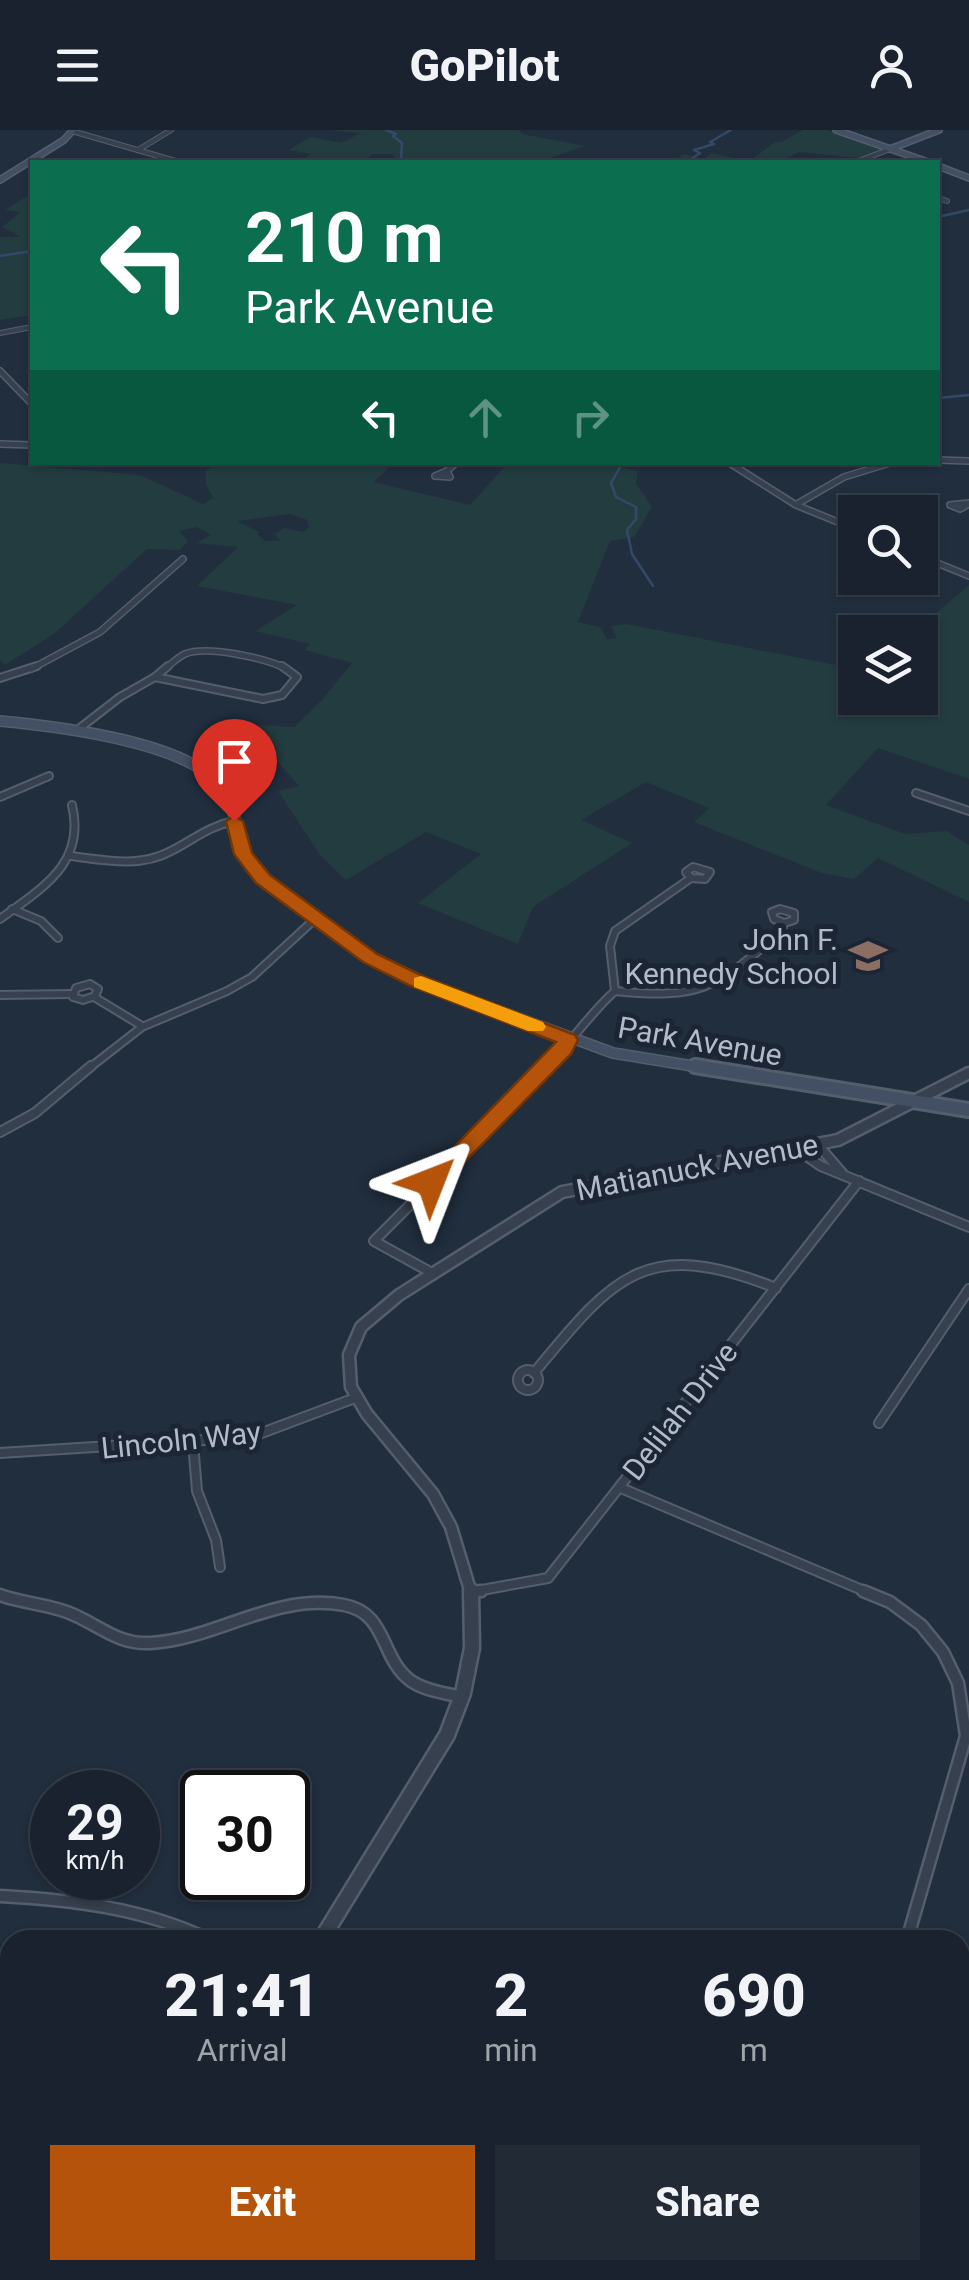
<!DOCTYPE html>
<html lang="en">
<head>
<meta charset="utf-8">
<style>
  body { margin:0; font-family:Roboto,sans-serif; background:#222a36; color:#f1f3f6; height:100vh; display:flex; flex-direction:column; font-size:38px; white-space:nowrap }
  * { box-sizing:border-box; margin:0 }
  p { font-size:32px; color:#9fa4aa }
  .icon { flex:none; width:55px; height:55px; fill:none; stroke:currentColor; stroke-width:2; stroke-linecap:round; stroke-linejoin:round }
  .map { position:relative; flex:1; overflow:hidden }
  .side { position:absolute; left:0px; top:1800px; width:970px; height:350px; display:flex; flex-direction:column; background:#19222e; border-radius:30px 30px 0 0; box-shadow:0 2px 8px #0004,0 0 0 2px #373f4a }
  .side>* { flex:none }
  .banner { position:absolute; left:30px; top:30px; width:910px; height:305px; border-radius:0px; box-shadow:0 2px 8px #0004,0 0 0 2px #373f4a; background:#0b6e4f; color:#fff; overflow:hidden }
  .tools { position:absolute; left:838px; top:365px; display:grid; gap:20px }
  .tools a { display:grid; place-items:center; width:100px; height:100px; border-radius:0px; background:#19222e; box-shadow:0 2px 8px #0004,0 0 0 2px #373f4a; font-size:50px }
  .speed { position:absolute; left:30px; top:1640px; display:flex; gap:20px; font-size:50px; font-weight:700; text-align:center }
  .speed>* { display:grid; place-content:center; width:130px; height:130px; border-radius:50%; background:#19222e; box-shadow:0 2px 8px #0004,0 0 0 2px #373f4a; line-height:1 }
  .speed small { font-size:25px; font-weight:400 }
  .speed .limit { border:5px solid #111; border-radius:15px; background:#fff; color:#111 }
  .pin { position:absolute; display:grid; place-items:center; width:85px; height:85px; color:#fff; margin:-102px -42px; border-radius:50% 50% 50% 0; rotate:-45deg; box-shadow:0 0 10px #0007 }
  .pin .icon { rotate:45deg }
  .me { position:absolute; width:110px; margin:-55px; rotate:45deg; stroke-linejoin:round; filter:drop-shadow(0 0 8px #0008) }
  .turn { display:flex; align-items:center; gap:35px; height:210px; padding:0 50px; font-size:45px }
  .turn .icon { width:130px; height:130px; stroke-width:2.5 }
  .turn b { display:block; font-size:70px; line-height:85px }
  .lanes { display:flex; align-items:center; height:95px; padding:0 50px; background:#0003; justify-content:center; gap:50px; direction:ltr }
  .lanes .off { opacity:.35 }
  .eta { display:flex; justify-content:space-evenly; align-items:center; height:170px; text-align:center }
  .eta b { font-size:60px; font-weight:800; line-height:70px }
  .primary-button { display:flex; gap:20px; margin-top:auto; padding:20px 50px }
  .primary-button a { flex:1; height:115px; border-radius:0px; background:#b45309; color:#fff; font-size:40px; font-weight:800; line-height:115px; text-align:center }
  .primary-button a+a { background:#222a36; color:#f1f3f6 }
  header { display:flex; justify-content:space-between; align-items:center; height:130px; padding:0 50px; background:#19222e; font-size:45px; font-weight:800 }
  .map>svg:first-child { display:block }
</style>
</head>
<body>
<header><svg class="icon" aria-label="menu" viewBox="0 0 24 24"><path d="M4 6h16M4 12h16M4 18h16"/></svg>GoPilot<svg class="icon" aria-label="person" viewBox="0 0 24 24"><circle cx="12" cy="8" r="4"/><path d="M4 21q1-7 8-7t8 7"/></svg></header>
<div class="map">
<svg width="969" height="2150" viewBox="0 0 969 2150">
  <rect width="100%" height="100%" fill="#212e3e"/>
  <!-- green -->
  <g fill="#233c3f" fill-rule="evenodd">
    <polygon points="331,0 519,0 522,4 585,16 538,32 397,32 392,24 373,24 364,32 299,32 311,24 288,20 311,7 341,13 361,3"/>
    <polygon points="803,0 827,0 882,19 858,28 799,22 780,32 671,32 684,24 705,29 711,23 750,31 775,12 781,12"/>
    <polygon points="32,63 32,185 0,190 0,107 21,107 2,97 21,82 5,80"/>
    <path d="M0 333 140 345 203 374 213 368 206 354V341L218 333H394L374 352 470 375 508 333H600L638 341 636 354 652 377 634 407 610 411 578 492 600 497 607 509 617 508 611 496 627 494 836 535 855 531V568H920V502H914L969 455V649L878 618 826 675 905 704 947 701 969 715V772L878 728 854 749 822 743 694 692 709 678 646 652 581 690 632 713 533 777 518 814 418 773 481 724 426 702 346 750 320 725 278 661 299 656 252 602 260 595 294 597 321 571 352 533 305 520 310 514 255 501 297 475 197 456 238 417 196 413 211 405 197 397 179 401 188 412 179 420 147 419 54 504 5 535 0 530ZM290 384 307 390 309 396 304 402 284 398 275 404 280 411H265L257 404 259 402 237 391Z"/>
    <polygon points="295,2140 399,2140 394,2150 289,2150"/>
  </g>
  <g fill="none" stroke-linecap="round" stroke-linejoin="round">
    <!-- stream -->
    <g stroke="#344967" stroke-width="2.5">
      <polyline points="386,0 396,4 393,6 402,13 401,30 409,32"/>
      <polyline points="687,32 700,23 694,20 714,14 710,12 731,0"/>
      <polyline points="938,87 969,80"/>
      <polyline points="0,126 32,121"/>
      <polyline points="938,268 969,265"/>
      <polyline points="623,332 611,353 616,367 636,377 636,389 627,400 632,424 653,456"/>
    </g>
    <!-- minor-far4 casing -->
    <g stroke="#545e6c" stroke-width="6">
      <g id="minor-far4">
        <polyline points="72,1 179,32"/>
        <polyline points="138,20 171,0"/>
        <polyline points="856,32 890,19"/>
        <polyline points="938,68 947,71"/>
        <polyline points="0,203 32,197"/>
      </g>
    </g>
    <!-- minor-far3 casing -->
    <g stroke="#545e6c" stroke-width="8">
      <g id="minor-far3">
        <polyline points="0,241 32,274"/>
        <polyline points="0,314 32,315"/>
        <polyline points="938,330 969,331"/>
        <polyline points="137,332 159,332"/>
        <polyline points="728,332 796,375 855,399"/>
        <polygon points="447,341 450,347 435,346"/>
        <polyline points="447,341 457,332"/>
        <polyline points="969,373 950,375 960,379 969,374"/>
        <polyline points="797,374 844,347 893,332"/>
        <polyline points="920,426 969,446"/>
        <polyline points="31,539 100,502 183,429"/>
        <path d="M165 539C171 534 178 527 185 524 207 515 265 528 287 539"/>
      </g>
    </g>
    <!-- minor-far2 casing -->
    <g stroke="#545e6c" stroke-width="10">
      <g id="minor-far2">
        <polyline points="168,536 155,547 263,569 282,565 297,547 282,536"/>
        <polyline points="0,548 37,536"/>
        <polyline points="80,598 120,567 155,547"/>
        <polyline points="916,663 969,681"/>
        <polyline points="0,667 49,646"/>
        <path d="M71 726C104 730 140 738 171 721 193 710 209 696 234 691"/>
        <polygon points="693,737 710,742 705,749 691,748 686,742"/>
        <polyline points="12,779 41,791 58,808"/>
        <polygon points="780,779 794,783 794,790 784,793 774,789 772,782"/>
        <path d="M0 789C42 758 86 734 72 675"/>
        <polygon points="90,854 98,859 95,866 83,870 73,867 76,858"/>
        <path d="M615 861C704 870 716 857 782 801L784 793"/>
        <polyline points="0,865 72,864"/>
        <polyline points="94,867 142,896"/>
        <polyline points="88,939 142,897 227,861 252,847 315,789"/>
        <path d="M545 939C571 913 588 885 615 861L610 816 615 801 691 748"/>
      </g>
    </g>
    <!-- minor-far1 casing -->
    <g stroke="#545e6c" stroke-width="12">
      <g id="minor-far1">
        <polyline points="0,1002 35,983 91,936"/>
        <polyline points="818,1015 843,1044"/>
        <polyline points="796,1019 821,1036 969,1097"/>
        <polyline points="432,1143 374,1111 548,936"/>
        <circle cx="528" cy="1250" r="10"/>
        <path d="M534 1243C614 1146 645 1106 776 1158"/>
        <polyline points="879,1293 969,1159"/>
        <polyline points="193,1313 197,1361 216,1410 220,1437"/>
        <polyline points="0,1323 251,1307 355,1268"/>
        <polyline points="621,1358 869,1463"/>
        <polyline points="471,1462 548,1448 859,1051"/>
      </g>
    </g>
    <!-- minor casing -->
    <g stroke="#545e6c" stroke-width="15">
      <g id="minor">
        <polyline points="863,1461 890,1472 921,1495 943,1522 958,1553 966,1606 907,1810"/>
        <polyline points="471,1462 481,1461"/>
        <path d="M0 1465C22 1473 45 1474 67 1482 97 1493 116 1515 151 1513 217 1509 276 1462 344 1475 388 1483 380 1529 411 1551 426 1561 445 1563 462 1567"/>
        <path d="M0 1766C74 1770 143 1778 210 1810"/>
        <polyline points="960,2024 969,2028"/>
      </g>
    </g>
    <!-- tertiary-far1 casing -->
    <g stroke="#545e6c" stroke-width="15">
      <polyline id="tertiary-far1" points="471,1463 451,1397 433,1364 367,1284 351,1257 349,1225 361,1197 399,1165 562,1062 838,1010 969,943"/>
    </g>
    <!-- tertiary casing -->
    <g stroke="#545e6c" stroke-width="19">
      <g id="tertiary">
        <polyline points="321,1810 447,1605 463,1563 472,1518 471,1461"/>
        <polyline points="108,2150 114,2140"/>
      </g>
    </g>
    <!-- secondary-far2 casing -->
    <g stroke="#545e6c" stroke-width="8">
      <g id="secondary-far2">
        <polyline points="836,0 928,32"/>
        <polyline points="890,19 939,0"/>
        <polyline points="938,36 969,48"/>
        <polyline points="0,50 64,10 73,0"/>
      </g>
    </g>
    <!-- secondary-far1 casing -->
    <g stroke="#545e6c" stroke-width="12">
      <path id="secondary-far1" d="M0 591C53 596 198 612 225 663 239 689 238 717 256 742L370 828 418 851 613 923 711 939"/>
    </g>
    <!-- secondary casing -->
    <g stroke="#545e6c" stroke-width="18">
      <polyline id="secondary" points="695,936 969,980"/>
    </g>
    <!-- minor-far4 -->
    <use href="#minor-far4" stroke="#36404e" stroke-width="4"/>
    <!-- minor-far3 -->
    <use href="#minor-far3" stroke="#36404e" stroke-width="5"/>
    <!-- minor-far2 -->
    <use href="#minor-far2" stroke="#36404e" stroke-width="6"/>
    <!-- minor-far1 -->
    <use href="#minor-far1" stroke="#36404e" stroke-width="8"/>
    <!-- minor -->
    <use href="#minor" stroke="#36404e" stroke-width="10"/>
    <!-- tertiary-far1 -->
    <use href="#tertiary-far1" stroke="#36404e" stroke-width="10"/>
    <!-- tertiary -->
    <use href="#tertiary" stroke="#36404e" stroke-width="14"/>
    <!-- secondary-far2 -->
    <use href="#secondary-far2" stroke="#434f62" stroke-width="5"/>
    <!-- secondary-far1 -->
    <use href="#secondary-far1" stroke="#434f62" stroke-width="9"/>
    <!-- secondary -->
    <use href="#secondary" stroke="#434f62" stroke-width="12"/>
  </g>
  <!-- route -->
  <polygon fill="#b45309" stroke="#753606" stroke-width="2.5" points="234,686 243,691 252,723 270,745 377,824 425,847 575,905 578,910 571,924 439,1058 431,1060 420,1052 556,912 411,856 363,832 256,753 234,724 226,691"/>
  <!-- slow -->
  <polygon fill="#f59e0b" points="421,846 543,892 546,897 543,901 528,901 414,857 414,848"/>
  <!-- icons -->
  <defs>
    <g id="school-bare" transform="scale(3)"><path d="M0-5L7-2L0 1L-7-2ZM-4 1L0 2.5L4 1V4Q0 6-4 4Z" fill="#8d6e63" stroke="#1b2533" stroke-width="2.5" paint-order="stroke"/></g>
  </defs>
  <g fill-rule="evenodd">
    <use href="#school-bare" x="868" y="826"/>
  </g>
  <g text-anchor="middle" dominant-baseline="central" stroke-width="10" stroke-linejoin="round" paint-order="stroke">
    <!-- poi labels -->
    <g font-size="30" fill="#b1bbca" stroke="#1b2533" text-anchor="end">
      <text x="838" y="809">John F.<tspan x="838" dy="34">Kennedy School</tspan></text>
    </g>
    <!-- street labels -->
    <g font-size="30" fill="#b1bbca" stroke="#1b2533">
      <text transform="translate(700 911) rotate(10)">Park Avenue</text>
      <text transform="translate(697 1037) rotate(-11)">Matianuck Avenue</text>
      <text transform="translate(680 1281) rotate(-52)">Delilah Drive</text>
      <text transform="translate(181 1310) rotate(-6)">Lincoln Way</text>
    </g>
  </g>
</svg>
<div class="tools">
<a><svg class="icon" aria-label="search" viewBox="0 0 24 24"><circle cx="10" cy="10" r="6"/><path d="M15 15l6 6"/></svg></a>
<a><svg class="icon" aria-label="layers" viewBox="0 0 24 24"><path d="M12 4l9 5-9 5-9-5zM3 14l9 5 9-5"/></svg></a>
</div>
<div class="speed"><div>29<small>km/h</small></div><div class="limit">30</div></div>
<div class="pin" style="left:234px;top:691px;background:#d93025"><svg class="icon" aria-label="arrive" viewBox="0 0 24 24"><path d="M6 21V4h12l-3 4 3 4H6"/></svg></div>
<svg class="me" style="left:431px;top:1052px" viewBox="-20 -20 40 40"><path d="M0-17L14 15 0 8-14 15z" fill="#b45309" stroke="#fff" stroke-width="4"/></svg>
<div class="banner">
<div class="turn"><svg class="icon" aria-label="left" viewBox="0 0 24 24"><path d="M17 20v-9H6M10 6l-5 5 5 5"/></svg><div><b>210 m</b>Park Avenue</div></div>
<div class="lanes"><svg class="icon" aria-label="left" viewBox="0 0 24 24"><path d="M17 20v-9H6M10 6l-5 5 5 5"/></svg><svg class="icon off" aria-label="ahead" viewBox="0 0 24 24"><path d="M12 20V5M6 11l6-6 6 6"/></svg><svg class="icon off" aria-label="right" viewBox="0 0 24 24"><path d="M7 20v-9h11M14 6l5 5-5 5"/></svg></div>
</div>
<section class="side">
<div class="eta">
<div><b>21:41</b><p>Arrival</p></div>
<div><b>2</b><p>min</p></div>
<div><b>690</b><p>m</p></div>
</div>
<div class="primary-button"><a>Exit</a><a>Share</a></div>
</section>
</div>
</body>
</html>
